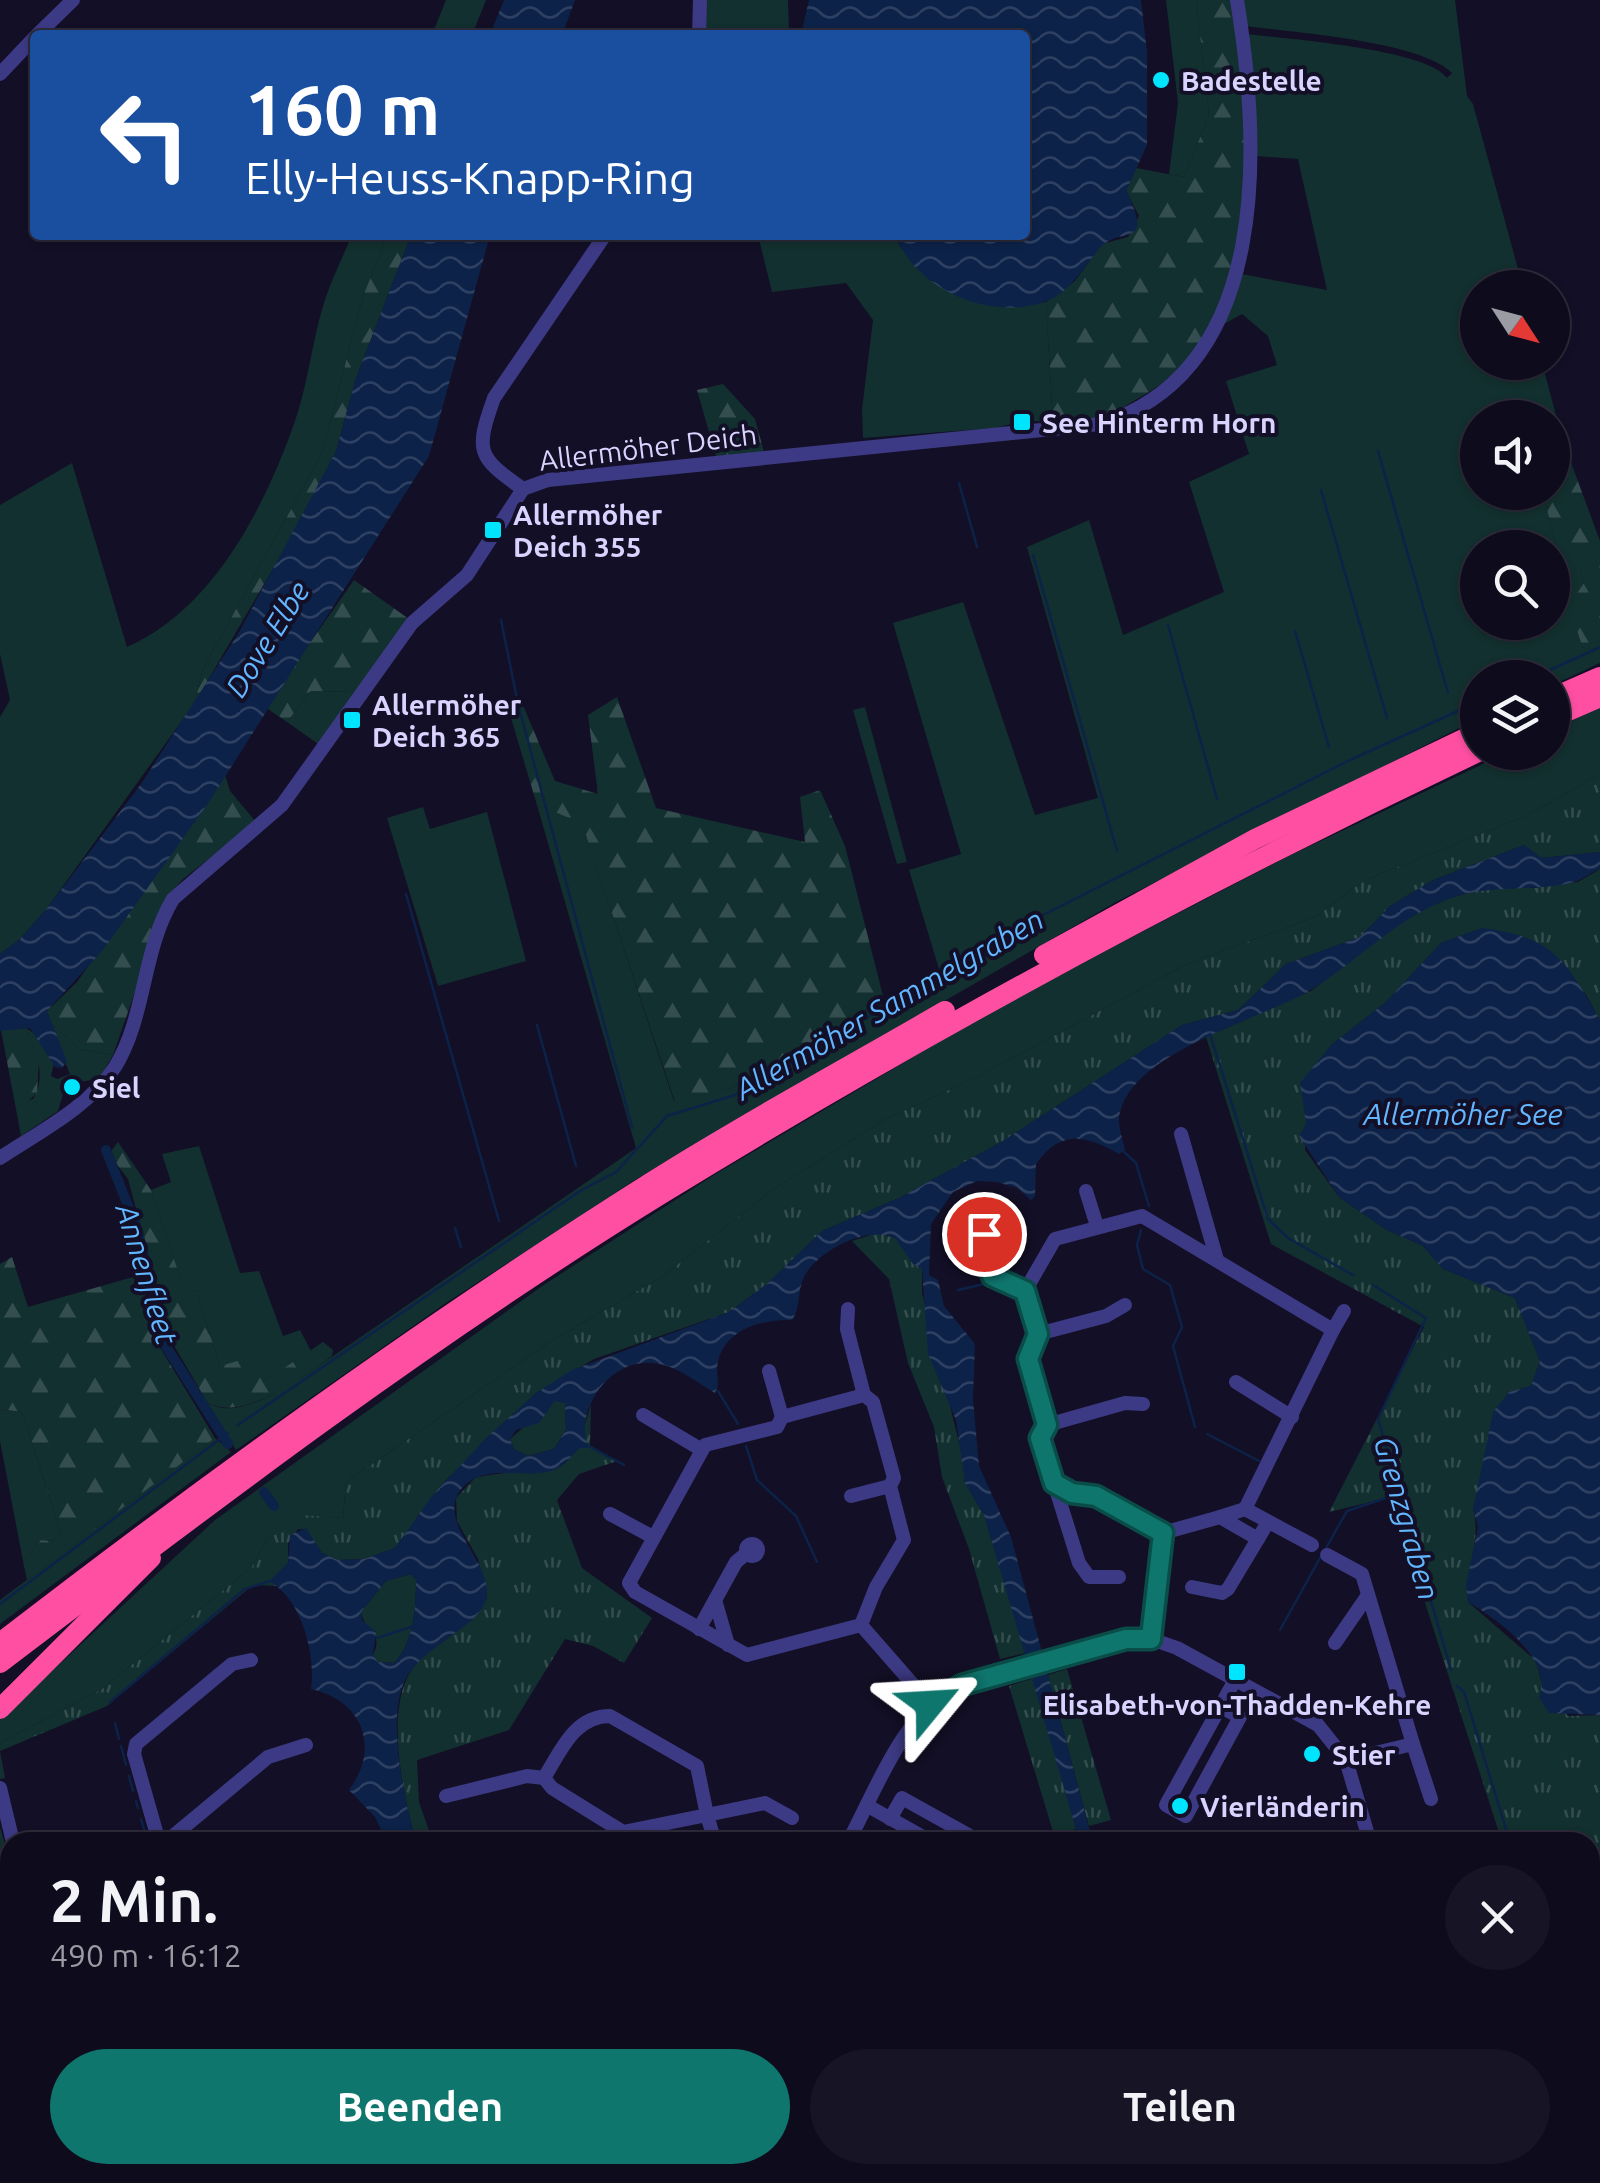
<!DOCTYPE html>
<html lang="de">
<head>
<meta charset="utf-8">
<style>
  body { margin:0; font-family:Ubuntu,sans-serif; background:#171425; color:#f1f3f6; height:100vh; display:flex; flex-direction:column; font-size:38px; white-space:nowrap }
  * { box-sizing:border-box; margin:0 }
  p { font-size:32px; color:#9b9ba3 }
  .icon { flex:none; width:55px; height:55px; fill:none; stroke:currentColor; stroke-width:2; stroke-linecap:round; stroke-linejoin:round }
  .map { position:relative; flex:1; overflow:hidden }
  .side { position:absolute; left:0px; top:1832px; width:1600px; height:352px; display:flex; flex-direction:column; background:#0e0b1c; border-radius:30px 30px 0 0; box-shadow:0 2px 8px #0004,0 0 0 2px #2e2b3b }
  .side>* { flex:none }
  .guide { position:absolute; left:30px; top:30px; width:1000px; height:210px; border-radius:10px; box-shadow:0 2px 8px #0004,0 0 0 2px #2e2b3b; background:#1a4fa0; color:#fff; overflow:hidden }
  .needle { width:65px; rotate:126deg }
  .buttons { position:absolute; left:1460px; top:270px; display:grid; gap:20px }
  .buttons a { display:grid; place-items:center; width:110px; height:110px; border-radius:50%; background:#0e0b1c; box-shadow:0 2px 8px #0004,0 0 0 2px #2e2b3b; font-size:50px }
  .pin { position:absolute; display:grid; place-items:center; width:85px; height:85px; color:#fff; margin:-42px; border:5px solid #fff; border-radius:50%; box-shadow:0 2px 10px #0007 }
  .me { position:absolute; width:110px; margin:-55px; rotate:63deg; stroke-linejoin:round; filter:drop-shadow(0 0 8px #0008) }
  .turn { display:flex; align-items:center; gap:35px; height:210px; padding:0 50px; font-size:45px }
  .turn .icon { width:130px; height:130px; stroke-width:2.5 }
  .turn b { display:block; font-size:70px; line-height:85px }
  .round { display:grid; place-items:center; flex:none; width:105px; height:105px; border-radius:52px; background:#171425 }
  .summary { display:flex; align-items:center; justify-content:space-between; height:170px; padding:0 50px }
  h1 { font-size:60px; font-weight:700; line-height:75px }
  .cta { display:flex; gap:20px; margin-top:auto; padding:20px 50px }
  .cta a { flex:1; height:115px; border-radius:60px; background:#0f766e; color:#fff; font-size:40px; font-weight:700; line-height:115px; text-align:center }
  .cta a+a { background:#171425; color:#f1f3f6 }
  .map>svg:first-child { display:block }
</style>
</head>
<body>
<div class="map">
<svg width="1600" height="2183" viewBox="0 0 1600 2183">
  <defs>
    <pattern id="forest-firs" width="22" height="20" patternUnits="userSpaceOnUse" patternTransform="scale(2.5)"><rect width="22" height="20" fill="#12302f"/><path d="M5 1l3.5 6h-7zM16 11l3.5 6h-7z" fill="#344d4e"/></pattern>
    <pattern id="park-tufts" width="24" height="20" patternUnits="userSpaceOnUse" patternTransform="scale(2.5)"><rect width="24" height="20" fill="#12302f"/><path d="M3 7l-1-3M5 7V3M7 7l1-3M15 17l-1-3M17 17v-4M19 17l1-3" fill="none" stroke="#344d4e"/></pattern>
    <pattern id="water-waves" width="16" height="10" patternUnits="userSpaceOnUse" patternTransform="scale(2.5)"><rect width="16" height="10" fill="#0c2248"/><path d="M0 5q4-4 8 0t8 0" fill="none" stroke="#2f4163"/></pattern>
  </defs>
  <rect width="100%" height="100%" fill="#130f26"/>
  <!-- green -->
  <g fill="#12302f" fill-rule="evenodd">
    <polygon points="446,0 486,0 472,35 432,35"/>
    <polygon points="702,0 788,0 789,35 703,35"/>
    <polygon points="1166,0 1196,0 1209,115 1184,177 1169,174 1178,103"/>
    <path d="M1241 0H1455L1467 96 1473 104 1523 287 1478 288V362L1542 363 1563 441 1553 442 1552 418H1478V492L1543 493 1559 559 1578 560 1584 583 1582 648 1600 641V663L1553 685 1552 678H1478L1477 719 1116 902 638 1178 446 1303 236 1450 207 1402C235 1421 276 1392 301 1378L636 1148 537 805 582 822 674 1101 731 1088 939 969 909 870 961 854 893 623 963 602 1035 815 1098 798 1027 547 1089 520 1123 635 1224 592 1189 482 1249 454 1226 381 1277 365 1268 336 1242 314 1217 328 1241 274 1327 290 1298 159 1255 156 1247 34C1286 39 1427 49 1447 78L1452 73C1422 41 1291 32 1245 26ZM1478 548H1552V622H1478Z"/>
    <path d="M352 235H388L363 296 322 453 203 669 194 704 48 907 20 939 0 954V717L10 700 0 654V505L72 463 127 647C214 609 266 505 296 418 308 382 312 343 323 306 330 282 342 259 352 235Z"/>
    <polygon points="758,235 895,235 901,248 1017,307 1046,302 1053,423 1027,420 995,428 863,438 862,409 873,320 846,283 772,292"/>
    <polygon points="311,691 355,692 321,746 287,722"/>
    <polygon points="865,707 907,862 897,864 853,710"/>
    <polygon points="1600,707 1600,774 1528,815 1365,880 1315,917 1187,964 977,1077 884,1120 774,1189 663,1276 553,1340 346,1482 343,1518 299,1516 266,1540 252,1567 102,1689 0,1743 0,1719 215,1520 545,1284 714,1175 1003,1004 1289,856 1506,753 1552,752 1553,730"/>
    <polygon points="423,807 430,829 487,812 526,961 438,986 387,818"/>
    <path d="M47 1019 79 1049 113 1055 99 1079 66 1084 58 1111 21 1136 15 1104 33 1099C48 1075 35 1050 25 1027L35 1034 54 1063 51 1076 57 1079 70 1074Z"/>
    <polygon points="199,1146 240,1273 259,1271 283,1336 300,1330 311,1351 266,1380 220,1366 196,1290 185,1293 151,1190 171,1182 162,1154"/>
    <polygon points="555,1400 565,1403 566,1430 554,1449 528,1456 514,1449 510,1439"/>
    <polygon points="0,1409 22,1412 61,1533 52,1541 41,1540 23,1561 0,1441"/>
    <polygon points="215,1438 231,1452 0,1624 0,1600"/>
    <path d="M411 1574 416 1580C416 1607 414 1643 394 1663L378 1662 373 1655C385 1633 363 1629 361 1612L386 1581Z"/>
    <polygon points="0,1827 10,1861 10,1980 0,1970"/>
    <polygon points="1600,1915 1600,2117 1590,2082 1590,1918"/>
  </g>
  <!-- forest -->
  <g fill="url(#forest-firs)">
    <path d="M1196 0H1231C1249 124 1272 326 1139 398 1126 405 1112 416 1098 419 1084 423 1067 422 1053 423L1046 302 1075 281 1102 244 1128 237 1139 216 1126 191 1136 168 1184 177 1209 115Z"/>
    <polygon points="388,235 411,235 356,378 336,451 315,497 194,704 203,669 322,453 363,296"/>
    <polygon points="723,384 755,419 764,452 716,456 697,390"/>
    <polygon points="1563,441 1600,541 1600,641 1583,649 1569,605 1584,583 1578,561 1565,564 1559,559 1543,493 1552,492 1553,442"/>
    <polygon points="354,580 409,619 355,692 311,691 287,722 265,707"/>
    <polygon points="519,696 555,781 598,794 588,715 617,697 656,808 805,842 800,797 820,790 845,846 884,1000 731,1088 675,1102 582,823 537,805 506,701"/>
    <polygon points="225,775 230,791 256,822 183,879 168,897 113,1055 79,1049 47,1019 47,1011 77,982"/>
    <polygon points="25,1027 39,1059 37,1093 20,1108 15,1104 1,1030"/>
    <path d="M118 1142 151 1190 185 1292 196 1290 220 1366 259 1355 266 1380 323 1342 333 1350 332 1356C305 1376 240 1424 207 1402L172 1342 128 1179 109 1154Z"/>
    <polygon points="12,1257 28,1307 140,1275 156,1341 215,1438 27,1580 23,1561 41,1540 52,1541 61,1533 22,1412 0,1409 0,1264"/>
  </g>
  <!-- park -->
  <g fill="url(#park-tufts)">
    <polygon points="1600,774 1600,852 1541,858 1524,845 1433,880 1390,906 1360,937 1286,964 1238,1010 1182,1025 1003,1141 899,1198 822,1231 768,1283 729,1312 594,1359 536,1393 445,1481 395,1548 364,1559 338,1560 322,1553 306,1529 298,1529 288,1543 288,1563 270,1581 277,1586 253,1585 107,1706 0,1751 5,1778 0,1779 0,1743 102,1689 252,1567 266,1540 299,1515 343,1518 346,1482 553,1340 663,1276 774,1189 884,1120 977,1077 1187,964 1315,917 1365,880 1528,815"/>
    <path d="M1600 869V1020L1585 993 1482 928 1441 943 1386 1002 1331 1045 1306 1124 1305 1150 1339 1197 1385 1229 1423 1246 1443 1269 1515 1298 1540 1361 1531 1386 1509 1392 1473 1509C1482 1540 1465 1570 1468 1602L1536 1661 1543 1688 1568 1716 1600 1715V1861L1590 1864V1842H1502L1391 1497 1329 1512 1424 1327 1271 1244 1206 1037 1311 991 1411 915 1450 898 1492 887 1534 888 1578 882Z"/>
    <polygon points="877,1233 895,1238 922,1269 922,1293 972,1495 984,1515 1026,1653 1000,1659 969,1549 942,1477 934,1427 908,1363 889,1279 852,1241"/>
    <path d="M591 1404 590 1445 617 1461 579 1474 557 1500 582 1568 652 1618 624 1663 593 1646 565 1639 509 1730 417 1760 419 1802 433 1842H416C404 1796 380 1699 419 1661 441 1640 472 1626 487 1598L478 1559 457 1521 456 1498 475 1478C551 1460 565 1500 591 1404Z"/>
    <polygon points="1067,1669 1111,1820 1089,1826 1048,1675"/>
    <polygon points="1034,1678 1076,1829 1054,1835 1009,1686"/>
  </g>
  <!-- water -->
  <g fill="url(#water-waves)" fill-rule="evenodd">
    <polygon points="504,0 575,0 562,35 490,35"/>
    <path d="M809 0H1141L1147 52V145L1126 191C1156 251 1120 224 1099 249 1083 268 1069 294 1044 302 988 321 916 289 895 235H1025V35H801Z"/>
    <polygon points="411,235 490,235 429,456 207,805 103,950 47,1011 67,1061 62,1068 55,1067 30,1028 0,1031 0,954 20,939 48,907 141,784 238,634 336,451 356,378"/>
    <path d="M1524 845 1541 858 1600 852V869C1590 872 1583 880 1574 882 1531 893 1488 883 1446 900 1395 920 1360 959 1314 988 1266 1019 1124 1052 1119 1120 1119 1130 1123 1141 1125 1150L1119 1154C1086 1135 1060 1129 1036 1164L1035 1196 1031 1200 1017 1188 997 1182 977 1181 953 1192 931 1224 929 1275 938 1280 944 1306 975 1344 973 1399 979 1466 1011 1537 1090 1831 1081 1834 1076 1829 984 1515 965 1483 956 1420 928 1354 922 1269 913 1264 895 1238C868 1225 819 1250 805 1275 797 1289 801 1308 792 1320 761 1319 719 1330 717 1370 717 1380 720 1384 715 1393 696 1382 675 1364 652 1363 610 1359 574 1409 588 1448H580C570 1456 564 1467 551 1471 523 1479 486 1463 463 1487 432 1521 495 1562 486 1599 482 1617 458 1630 444 1641 430 1652 415 1662 406 1678 385 1717 405 1801 416 1842H387L375 1817 349 1790C381 1747 362 1700 311 1689 316 1655 302 1599 269 1581L288 1563 290 1535 306 1528 322 1553 338 1560 364 1559 395 1548 431 1497 486 1438 536 1393 572 1370 729 1312 768 1283 822 1231 899 1198 1003 1141 1182 1025 1238 1010 1286 964 1360 937 1390 906 1433 880ZM555 1401 565 1403 566 1430 554 1449 528 1456 514 1449 510 1439 516 1430 539 1423ZM411 1574 416 1580C416 1607 414 1643 394 1663L378 1662 373 1655 376 1632 362 1620 361 1612 386 1581Z"/>
    <path d="M1482 928C1554 937 1565 959 1600 1020V1715L1549 1713 1539 1698C1554 1659 1497 1619 1468 1602L1466 1585 1478 1527 1473 1509 1493 1412 1509 1392 1531 1386 1540 1361 1515 1298 1443 1269 1423 1246 1385 1229 1339 1197 1299 1136 1306 1124 1300 1083 1331 1045 1386 1002 1441 943Z"/>
  </g>
  <g fill="none" stroke-linecap="round" stroke-linejoin="round">
    <!-- stream -->
    <g stroke="#0c2248" stroke-width="2.5">
      <polyline points="1378,451 1448,693"/>
      <polyline points="959,483 977,547"/>
      <polyline points="1321,490 1387,718"/>
      <polyline points="1033,555 1117,851"/>
      <polyline points="501,620 518,704 632,1127"/>
      <polyline points="1168,625 1217,799"/>
      <polyline points="1295,631 1329,747"/>
      <polyline points="1533,678 1600,647"/>
      <polyline points="406,894 499,1221"/>
      <polyline points="537,1025 576,1166"/>
      <polyline points="1210,1034 1268,1219 1288,1238 1353,1275"/>
      <polyline points="1122,1150 1136,1163 1149,1206"/>
      <polyline points="455,1228 461,1247"/>
      <polyline points="1141,1230 1137,1245 1143,1269 1170,1285 1182,1327 1173,1346 1195,1427"/>
      <polyline points="1373,1285 1426,1318 1378,1419 1451,1670"/>
      <polyline points="958,1290 989,1283 1014,1295"/>
      <polyline points="718,1391 738,1424"/>
      <polyline points="238,1425 580,1191 616,1172 667,1116 735,1095 1037,918 1350,760 1478,702"/>
      <polyline points="1207,1434 1259,1461"/>
      <polyline points="585,1444 624,1465"/>
      <polyline points="746,1446 757,1480 796,1516 817,1562"/>
      <polyline points="1326,1548 1347,1511 1395,1495"/>
      <polyline points="0,1604 228,1433"/>
      <polyline points="1280,1630 1320,1558"/>
      <polyline points="377,1638 411,1627"/>
      <polyline points="1457,1686 1464,1692 1510,1842"/>
      <polyline points="110,1702 245,1589 270,1581"/>
      <polyline points="115,1723 119,1739"/>
      <polyline points="121,1746 126,1765"/>
      <polyline points="129,1776 133,1791"/>
      <polyline points="136,1801 138,1808"/>
      <polyline points="141,1819 148,1842"/>
      <polyline points="1590,1878 1600,1875"/>
      <polyline points="1590,2121 1600,2156"/>
    </g>
    <!-- canal -->
    <g stroke="#0c2248" stroke-width="10">
      <polyline points="106,1150 138,1231 160,1337 228,1444"/>
      <polyline points="264,1492 274,1506"/>
      <polyline points="1590,1864 1600,1861"/>
      <polyline points="1590,1890 1600,1887"/>
    </g>
    <!-- minor -->
    <g stroke="#3d3a85" stroke-width="14">
      <polyline points="37,35 73,0"/>
      <polyline points="699,35 700,0"/>
      <polyline points="0,74 35,37"/>
      <path d="M523 489C477 457 475 451 494 398L605 235"/>
      <polyline points="1181,1134 1217,1260"/>
      <path d="M0 1158C39 1132 89 1107 115 1067 146 1017 142 950 173 899L282 805 412 623 467 575 523 489 548 480 1101 424C1274 369 1260 141 1237 0"/>
      <polyline points="1086,1191 1097,1226"/>
      <polyline points="984,1234 982,1242 992,1276 1025,1291"/>
      <polyline points="848,1309 847,1329 864,1395"/>
      <polyline points="1333,1330 1344,1311"/>
      <polyline points="1038,1334 1106,1316 1125,1305"/>
      <polyline points="769,1371 782,1417"/>
      <polyline points="1236,1382 1292,1417"/>
      <polyline points="643,1415 702,1450"/>
      <polyline points="1047,1425 1125,1403 1143,1404"/>
      <polyline points="1054,1483 1079,1563 1089,1577 1119,1577"/>
      <polyline points="851,1496 890,1486"/>
      <polyline points="1245,1509 1312,1545"/>
      <polyline points="610,1514 653,1537"/>
      <polyline points="1163,1533 1220,1517"/>
      <circle cx="752" cy="1550" r="6"/>
      <polyline points="1327,1555 1362,1574 1413,1744 1346,1760"/>
      <polyline points="1192,1587 1222,1593 1228,1589 1268,1522"/>
      <polyline points="715,1600 728,1645"/>
      <polyline points="861,1625 876,1587 904,1540 890,1486 894,1478 873,1402 864,1395 782,1417 777,1427 705,1445 629,1583 635,1592 747,1655 861,1625 930,1704"/>
      <polyline points="699,1629 736,1562 747,1553"/>
      <polyline points="1151,1639 1163,1533 1096,1496 1072,1493 1054,1483 1040,1438 1047,1425 1029,1359 1038,1334 1025,1291 1055,1239 1142,1216 1333,1330 1245,1509 1220,1517 1258,1539"/>
      <polyline points="1335,1643 1368,1595"/>
      <polyline points="1221,1707 1240,1717 1186,1816 1166,1805 1235,1680"/>
      <polyline points="1413,1744 1431,1799"/>
      <path d="M544 1778C561 1751 574 1716 610 1716L697 1766 707 1815 765 1803 792 1818"/>
      <polyline points="0,1788 13,1842"/>
      <polyline points="446,1796 527,1776 544,1778 552,1788 623,1832 707,1815 715,1842"/>
      <polyline points="868,1806 932,1842"/>
      <polyline points="890,1819 902,1798 981,1842"/>
      <polyline points="159,1842 134,1754 136,1744 232,1664 251,1660"/>
      <polyline points="166,1842 268,1757 306,1745"/>
      <path d="M848 1842C877 1789 903 1710 962 1685L1127 1639H1151L1177 1648 1318 1725 1346 1760 1370 1842"/>
      <polyline points="257,2175 264,2183"/>
      <polyline points="325,2175 332,2183"/>
      <polyline points="556,2175 558,2183"/>
      <polyline points="575,2175 577,2183"/>
      <polyline points="683,2175 686,2183"/>
      <polyline points="703,2175 704,2183"/>
      <polyline points="824,2175 826,2183"/>
      <polyline points="1148,2175 1151,2183"/>
      <polyline points="1379,2175 1381,2183"/>
      <polyline points="1549,2175 1549,2177"/>
      <polyline points="279,2183 288,2175"/>
      <polyline points="979,2183 983,2175"/>
      <polyline points="1200,2183 1228,2175"/>
    </g>
    <!-- major -->
    <g stroke="#c25bff" stroke-width="18">
      <polyline points="0,1994 10,2006"/>
      <polyline points="0,2017 10,2029"/>
      <polyline points="108,2175 111,2183"/>
      <polyline points="129,2175 133,2183"/>
    </g>
    <!-- highway -->
    <g stroke="#ff4fa3" stroke-width="20">
      <polyline points="1552,698 1600,677"/>
      <polyline points="1552,718 1600,697"/>
      <polyline points="1044,955 1255,839 1478,732"/>
      <path d="M0 1643C211 1480 425 1325 650 1183 746 1122 847 1068 945 1011"/>
      <path d="M0 1663C216 1499 432 1335 663 1193 927 1031 1198 885 1478 752"/>
      <polyline points="0,1709 151,1558"/>
    </g>
  </g>
  <g fill="none" stroke-linecap="round" stroke-linejoin="round">
    <!-- route casing -->
    <g stroke="#0a4d48" stroke-width="25">
      <polyline id="route" points="930,1704 962,1685 1126,1639 1151,1639 1152,1629 1163,1533 1096,1496 1072,1493 1054,1483 1040,1438 1047,1425 1028,1359 1038,1334 1025,1291 992,1276 982,1242 984,1234"/>
    </g>
    <!-- route -->
    <use href="#route" stroke="#0f766e" stroke-width="18"/>
  </g>
  <!-- markers -->
  <g fill="#00e5ff" stroke="#130f26" stroke-width="4">
    <circle cx="1161" cy="80" r="10"/>
    <rect x="1012" y="412" width="20" height="20" rx="5"/>
    <rect x="483" y="520" width="20" height="20" rx="5"/>
    <rect x="342" y="710" width="20" height="20" rx="5"/>
    <circle cx="72" cy="1087" r="10"/>
    <rect x="1227" y="1662" width="20" height="20" rx="5"/>
    <circle cx="1312" cy="1754" r="10"/>
    <circle cx="1180" cy="1806" r="10"/>
  </g>
  <g text-anchor="middle" dominant-baseline="central" stroke-width="8" stroke-linejoin="round" paint-order="stroke">
    <!-- poi labels -->
    <g font-size="28" font-weight="bold" fill="#d9d4ff" stroke="#130f26" text-anchor="start">
      <text x="1181" y="80">Badestelle</text>
      <text x="1042" y="422">See Hinterm Horn</text>
      <text x="513" y="514">Allermöher<tspan x="513" dy="32">Deich 355</tspan></text>
      <text x="372" y="704">Allermöher<tspan x="372" dy="32">Deich 365</tspan></text>
      <text x="92" y="1087">Siel</text>
      <text x="1237" y="1704" text-anchor="middle">Elisabeth-von-Thadden-Kehre</text>
      <text x="1332" y="1754">Stier</text>
      <text x="1200" y="1806">Vierländerin</text>
    </g>
    <!-- street labels -->
    <g font-size="28" fill="#d9d4ff" stroke="#130f26">
      <text transform="translate(648 447) rotate(-7)">Allermöher Deich</text>
    </g>
    <!-- water labels -->
    <g font-size="30" font-style="italic" fill="#62b6ff" stroke="#130f26">
      <text transform="translate(267 639) rotate(-58)">Dove Elbe</text>
      <text transform="translate(889 1004) rotate(-30)">Allermöher Sammelgraben</text>
      <text x="1463" y="1114">Allermöher See</text>
      <text transform="translate(147 1274) rotate(73)">Annenfleet</text>
      <text transform="translate(1407 1518) rotate(74)">Grenzgraben</text>
    </g>
  </g>
</svg>
<div class="buttons">
<a><svg class="needle" viewBox="-14 -14 28 28"><path d="M0-13l5 13h-10z" fill="#e53935"/><path d="M0 13l5-13h-10z" fill="#9b9ba3"/></svg></a>
<a><svg class="icon" aria-label="sound" viewBox="0 0 24 24"><path d="M4 9h4l5-4v14l-5-4H4zM17 9q2 3 0 6"/></svg></a>
<a><svg class="icon" aria-label="search" viewBox="0 0 24 24"><circle cx="10" cy="10" r="6"/><path d="M15 15l6 6"/></svg></a>
<a><svg class="icon" aria-label="layers" viewBox="0 0 24 24"><path d="M12 4l9 5-9 5-9-5zM3 14l9 5 9-5"/></svg></a>
</div>
<div class="pin" style="left:984px;top:1234px;background:#d93025"><svg class="icon" aria-label="arrive" viewBox="0 0 24 24"><path d="M6 21V4h12l-3 4 3 4H6"/></svg></div>
<svg class="me" style="left:930px;top:1704px" viewBox="-20 -20 40 40"><path d="M0-17L14 15 0 8-14 15z" fill="#0f766e" stroke="#fff" stroke-width="4"/></svg>
<div class="guide">
<div class="turn"><svg class="icon" aria-label="left" viewBox="0 0 24 24"><path d="M17 20v-9H6M10 6l-5 5 5 5"/></svg><div><b>160 m</b>Elly-Heuss-Knapp-Ring</div></div>
</div>
<section class="side">
<div class="summary"><div><h1>2 Min.</h1><p>490 m · 16:12</p></div><a class="round"><svg class="icon" aria-label="close" viewBox="0 0 24 24"><path d="M6 6l12 12M18 6L6 18"/></svg></a></div>
<div class="cta"><a>Beenden</a><a>Teilen</a></div>
</section>
</div>
</body>
</html>
